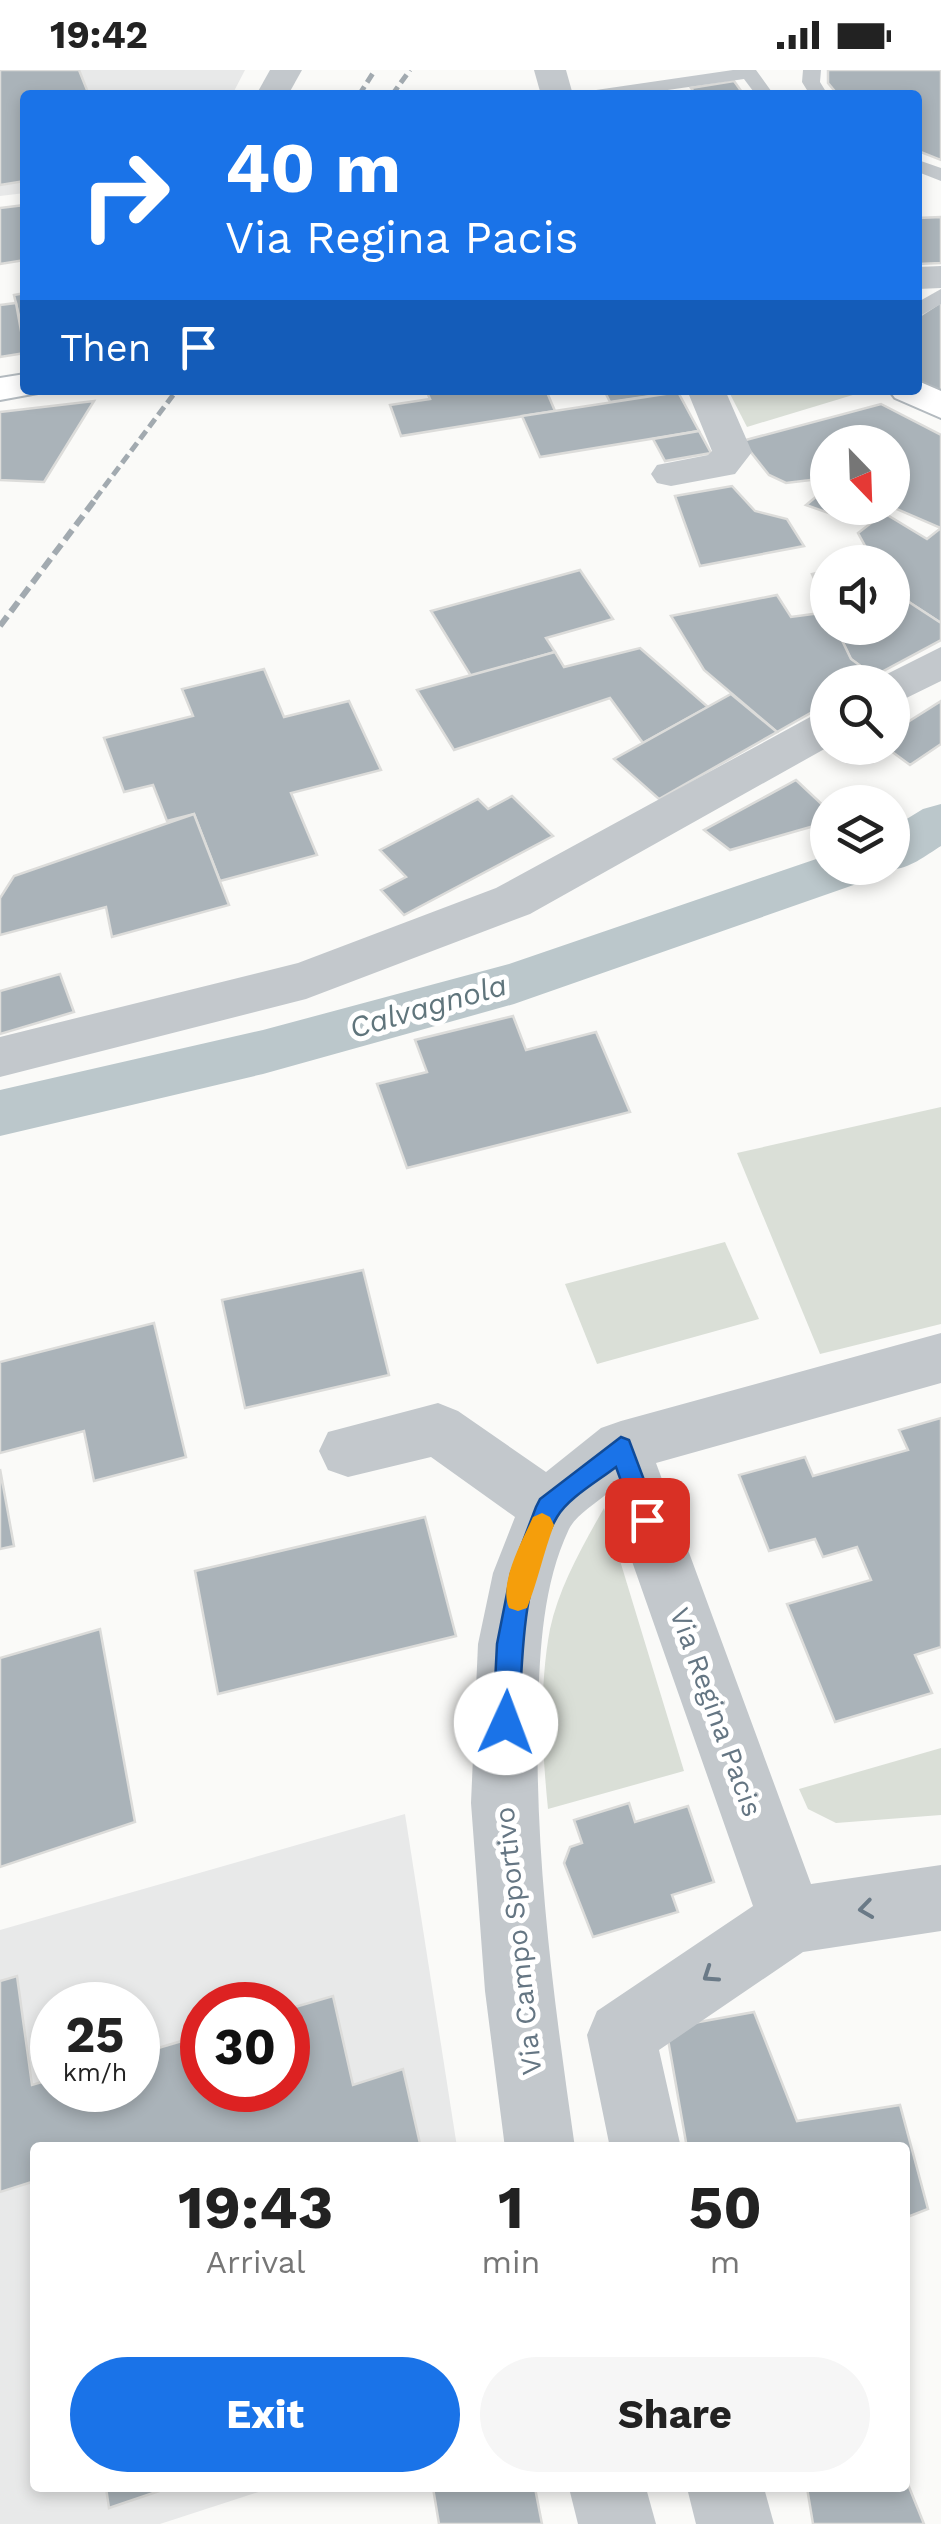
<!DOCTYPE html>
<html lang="en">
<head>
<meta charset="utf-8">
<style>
  body { margin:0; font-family:"Work Sans",sans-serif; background:#f6f6f6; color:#222; height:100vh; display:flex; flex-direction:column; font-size:38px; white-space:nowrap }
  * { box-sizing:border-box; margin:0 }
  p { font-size:32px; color:#767676 }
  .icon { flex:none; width:55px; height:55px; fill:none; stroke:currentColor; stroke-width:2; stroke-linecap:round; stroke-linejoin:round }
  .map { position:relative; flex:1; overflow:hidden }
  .sheet { position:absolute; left:30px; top:2072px; width:880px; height:350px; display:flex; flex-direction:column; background:#fff; border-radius:10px; box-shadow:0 5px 15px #0003 }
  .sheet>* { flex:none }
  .hud { position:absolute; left:20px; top:20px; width:902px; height:305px; border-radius:10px; box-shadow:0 5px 15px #0003; background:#1a73e8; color:#fff; overflow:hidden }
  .needle { width:65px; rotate:157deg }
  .fabs { position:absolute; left:810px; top:355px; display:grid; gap:20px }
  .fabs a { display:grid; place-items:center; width:100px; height:100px; border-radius:50%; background:#fff; box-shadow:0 5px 15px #0003; font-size:50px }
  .speed { position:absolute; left:30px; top:1912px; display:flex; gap:20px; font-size:50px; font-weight:700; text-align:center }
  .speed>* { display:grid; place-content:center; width:130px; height:130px; border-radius:50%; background:#fff; box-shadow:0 5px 15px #0003; line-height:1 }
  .speed small { font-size:25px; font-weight:400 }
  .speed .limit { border:15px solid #d22; background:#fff; color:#111 }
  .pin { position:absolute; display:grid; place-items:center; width:85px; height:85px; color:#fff; margin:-42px; border-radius:20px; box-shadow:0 5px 15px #0006 }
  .me { position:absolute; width:110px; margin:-55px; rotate:2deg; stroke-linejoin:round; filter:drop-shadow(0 0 8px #0008) }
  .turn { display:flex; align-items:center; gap:35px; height:210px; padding:0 40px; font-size:45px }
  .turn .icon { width:130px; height:130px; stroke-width:2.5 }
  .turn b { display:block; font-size:70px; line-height:85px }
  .then { display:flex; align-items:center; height:95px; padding:0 40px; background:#0003; gap:20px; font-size:38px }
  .eta { display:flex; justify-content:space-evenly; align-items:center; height:170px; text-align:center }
  .eta b { font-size:60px; font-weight:700; line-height:70px }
  .primary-button { display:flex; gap:20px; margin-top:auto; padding:20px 40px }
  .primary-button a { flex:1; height:115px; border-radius:60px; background:#1a73e8; color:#fff; font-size:40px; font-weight:700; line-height:115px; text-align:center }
  .primary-button a+a { background:#f6f6f6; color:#222 }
  .status { display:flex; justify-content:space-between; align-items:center; height:70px; padding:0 50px; background:#fff; direction:ltr }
  .status svg { height:28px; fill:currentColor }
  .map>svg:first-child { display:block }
</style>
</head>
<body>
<div class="status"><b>19:42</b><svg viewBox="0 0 49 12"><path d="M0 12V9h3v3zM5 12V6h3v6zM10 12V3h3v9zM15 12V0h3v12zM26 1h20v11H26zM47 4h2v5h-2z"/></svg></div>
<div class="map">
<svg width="941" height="2454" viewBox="0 0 941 2454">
  <rect width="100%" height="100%" fill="#fafaf8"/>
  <!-- built -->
  <g fill="#e8e9e9" fill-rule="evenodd">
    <polygon points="0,0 245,0 232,25 25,25 25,123 0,126"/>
    <path d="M405 1744 457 2077 35 2078V2418H271L160 2454H0V1860ZM52 1935H138V2020H52ZM202 1935H288V2020H202Z"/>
  </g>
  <!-- green -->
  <g fill="#dadfd7">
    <polygon points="728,320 864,320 866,321 747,357"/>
    <polygon points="941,1037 941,1254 820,1284 737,1083"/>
    <polygon points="725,1172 759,1249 597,1294 565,1214"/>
    <path d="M604 1438 684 1701 548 1739C542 1680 539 1618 550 1559 559 1517 583 1475 604 1438Z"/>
    <polygon points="941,1678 941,1745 836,1753 808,1739 799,1719"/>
  </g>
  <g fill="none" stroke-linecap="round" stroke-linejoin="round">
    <!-- canal -->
    <g fill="#bbc7cb" fill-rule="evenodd">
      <path d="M941 734V776C923 787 904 804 881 798H892V758L923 739Z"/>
      <polygon points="828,785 828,798 873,798 865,811 514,934 263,1004 0,1066 0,1020 263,960 509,894"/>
    </g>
  </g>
  <!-- building -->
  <g fill="#aab3b9" stroke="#dcdcda" stroke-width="2.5">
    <polygon points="0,0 79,0 89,25 25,25 25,111 0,115"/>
    <polygon points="828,0 941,0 941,90 918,81 918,25 838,25 828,13"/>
    <polygon points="734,11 744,25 696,25 691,18"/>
    <polygon points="25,135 25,190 0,194 0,138"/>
    <polygon points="941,147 941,193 918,194 918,148"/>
    <polygon points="25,223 25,271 14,225"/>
    <polygon points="941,232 941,322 918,311 918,247"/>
    <polygon points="16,233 25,283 0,287 0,235"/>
    <polygon points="426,320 546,320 555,341 401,366 390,335 430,329"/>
    <polygon points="604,320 677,320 678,322 610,332"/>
    <polygon points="678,322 699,361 540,387 522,346"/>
    <polygon points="94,331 44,412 0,410 0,342"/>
    <polygon points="881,334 941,365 941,553 892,521 892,492 874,492 858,463 884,443 927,469 941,458 892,437 892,372 828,372 828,404 819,409 786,413 769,405 742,371"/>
    <polygon points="699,361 711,383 665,391 653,369"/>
    <polygon points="732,416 755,441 787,449 804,476 700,496 675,426"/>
    <polygon points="828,417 828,438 873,438 851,451 806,435"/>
    <polygon points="580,500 613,549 546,568 555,582 471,606 431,541"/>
    <polygon points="828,500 828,538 812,504"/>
    <polygon points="892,521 941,553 941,570 874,606 851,589 836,558 892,558"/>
    <polygon points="777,525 791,547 828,542 828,558 836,558 851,589 874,606 862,612 828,612 828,633 777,662 704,600 671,546"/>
    <polygon points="640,578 708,637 643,673 610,628 454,680 417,620 555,582 564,597"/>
    <polygon points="264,599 284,647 349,631 381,700 291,723 317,785 220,811 194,744 167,751 153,715 124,722 104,668 193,646 182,619"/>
    <polygon points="731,624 777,662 659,729 614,689"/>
    <polygon points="941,631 941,674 910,695 887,678 892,678 892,662"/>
    <polygon points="796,710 828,740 828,752 730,780 704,760"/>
    <polygon points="512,726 553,766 404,845 381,820 406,807 380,780 478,729 488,739"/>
    <polygon points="194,744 229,835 112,867 106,837 0,865 0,828 14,806"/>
    <polygon points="60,904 74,942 0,964 0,921"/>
    <polygon points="513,946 526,980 596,962 630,1042 407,1098 377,1014 427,1002 415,970"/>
    <polygon points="363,1200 389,1305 245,1338 222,1230"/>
    <polygon points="154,1253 186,1387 94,1411 84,1361 0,1383 0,1292"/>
    <polygon points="941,1348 941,1577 915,1585 932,1623 835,1652 787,1534 871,1510 857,1477 823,1487 815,1469 769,1481 739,1405 805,1387 813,1406 908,1380 899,1360"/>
    <polygon points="0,1399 14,1476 0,1479"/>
    <polygon points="425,1447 456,1566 218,1624 195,1501"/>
    <polygon points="100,1559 135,1752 0,1797 0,1588"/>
    <polygon points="629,1733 635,1752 688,1736 714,1812 672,1825 678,1842 593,1867 564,1793 570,1777 582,1773 574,1750"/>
    <polygon points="17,1906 32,2015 52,2009 52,2020 138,2020 138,1984 202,1965 202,2020 288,2020 288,1939 333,1926 353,2015 403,1999 421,2078 35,2078 35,2111 0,2122 0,1911"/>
    <polygon points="754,1942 797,2051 900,2035 928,2139 905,2148 905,2078 687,2078 666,1958"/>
    <polygon points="905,2407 924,2454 813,2454 807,2418 905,2418"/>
    <polygon points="106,2418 168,2418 109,2438"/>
    <polygon points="433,2418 535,2418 542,2454 439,2454"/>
  </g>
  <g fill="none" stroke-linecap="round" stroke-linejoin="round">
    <!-- secondary casing -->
    <g stroke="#b3babf" stroke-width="4">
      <g id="secondary">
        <polygon points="25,304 25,320 41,320 38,323 0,330 0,308"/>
        <polygon points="918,311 941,321 941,348 895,328 889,320 918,320"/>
      </g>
    </g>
    <!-- lane -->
    <g fill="#c3c8cc" fill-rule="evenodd">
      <polygon points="733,0 756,0 774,25 756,25 744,9 633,25 587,25 596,20"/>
      <polygon points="803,0 821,0 820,12 828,25 810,25 802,12"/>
      <polygon points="918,90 941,98 941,111 918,102"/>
      <polygon points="941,219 941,234 918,247 918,232"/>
    </g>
    <!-- street -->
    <g fill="#c3c8cc" fill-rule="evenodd">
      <polygon points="270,0 302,0 288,25 256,25"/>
      <polygon points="534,0 566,0 573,25 541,25"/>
      <polygon points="941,196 941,218 918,219 918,197"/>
      <polygon points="687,320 725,320 752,382 735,404 671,416 657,413 651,404 657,395 708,385 712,381"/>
      <polygon points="941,577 941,611 892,635 892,612 875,612 877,609"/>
      <polygon points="828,642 828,677 530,844 306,929 0,1007 0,967 298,893 496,818 812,646"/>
      <path d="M941 1263V1313L656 1393 811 1814 941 1795V1861L803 1882 659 1980 681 2078H610L587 1965 597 1941 753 1836 608 1423C596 1433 576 1445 569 1459 543 1514 540 1578 538 1638 534 1786 554 1931 575 2078H505L485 1921 471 1733 478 1574 493 1503 515 1447 431 1387 348 1407 328 1400 319 1381 328 1362 438 1333 458 1341 546 1402 601 1358 621 1351Z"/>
      <polygon points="569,2418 646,2418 656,2454 578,2454"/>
      <polygon points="687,2418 764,2418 774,2454 696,2454"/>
    </g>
    <!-- secondary -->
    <use href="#secondary" fill="#fff" fill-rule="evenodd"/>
    <!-- rail-far1 -->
    <g stroke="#a2aab0" stroke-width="5" stroke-dasharray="10 5" stroke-linecap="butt">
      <polyline points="359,25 375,0"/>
      <polyline points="392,25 410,0"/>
      <polyline points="95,429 177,320"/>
    </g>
    <!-- rail -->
    <polyline stroke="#a2aab0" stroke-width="6" stroke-dasharray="12 6" stroke-linecap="butt" points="0,556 97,427"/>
  </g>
  <!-- one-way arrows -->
  <defs><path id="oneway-chevron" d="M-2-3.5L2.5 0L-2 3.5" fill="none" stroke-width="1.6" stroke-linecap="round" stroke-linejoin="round" transform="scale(2.5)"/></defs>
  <g stroke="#6a7a87">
    <use href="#oneway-chevron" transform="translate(866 1839) rotate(172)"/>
    <use href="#oneway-chevron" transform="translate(710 1905) rotate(146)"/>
  </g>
  <!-- route -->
  <path fill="#1a73e8" stroke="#114b97" stroke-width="2.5" d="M621 1367 629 1370 659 1450 655 1458 647 1462 638 1458 616 1397C598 1411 568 1428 557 1447 522 1508 522 1586 519 1653L515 1662 506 1666 497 1662 493 1653 497 1574 511 1503 536 1437 540 1429Z"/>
  <!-- slow -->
  <path fill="#f59e0b" d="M542 1443 550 1447 554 1455C544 1481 537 1514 527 1538L518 1541 509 1538C498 1513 523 1470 533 1447Z"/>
  <g text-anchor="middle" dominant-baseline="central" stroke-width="10" stroke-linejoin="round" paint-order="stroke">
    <!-- street labels -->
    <g font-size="28" fill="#657683" stroke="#fff">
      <text transform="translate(716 1642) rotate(70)">Via Regina Pacis</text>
      <text transform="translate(518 1871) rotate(-96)">Via Campo Sportivo</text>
    </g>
    <!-- water labels -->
    <g font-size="30" font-style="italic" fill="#60757c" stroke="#fff">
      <text transform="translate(428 936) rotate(-16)">Calvagnola</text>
    </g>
  </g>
</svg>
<div class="fabs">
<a><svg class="needle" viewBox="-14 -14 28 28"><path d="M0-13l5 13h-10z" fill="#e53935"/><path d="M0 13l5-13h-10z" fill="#767676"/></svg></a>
<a><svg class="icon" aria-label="sound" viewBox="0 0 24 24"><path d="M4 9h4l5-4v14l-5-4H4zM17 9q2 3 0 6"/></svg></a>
<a><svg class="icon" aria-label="search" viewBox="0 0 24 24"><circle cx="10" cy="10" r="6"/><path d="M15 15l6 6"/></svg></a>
<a><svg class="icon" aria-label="layers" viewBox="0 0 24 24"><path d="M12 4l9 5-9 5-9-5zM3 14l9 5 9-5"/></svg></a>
</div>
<div class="speed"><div>25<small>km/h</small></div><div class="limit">30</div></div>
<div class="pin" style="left:647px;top:1450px;background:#d93025"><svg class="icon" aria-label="arrive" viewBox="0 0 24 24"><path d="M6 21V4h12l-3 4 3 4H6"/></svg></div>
<svg class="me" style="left:506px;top:1653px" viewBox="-20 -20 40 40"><circle r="19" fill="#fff"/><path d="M0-13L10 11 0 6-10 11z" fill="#1a73e8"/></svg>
<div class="hud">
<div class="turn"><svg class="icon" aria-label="right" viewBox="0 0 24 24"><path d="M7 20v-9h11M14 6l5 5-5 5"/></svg><div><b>40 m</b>Via Regina Pacis</div></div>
<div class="then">Then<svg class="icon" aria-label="arrive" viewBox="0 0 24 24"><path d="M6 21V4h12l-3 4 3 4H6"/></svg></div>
</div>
<section class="sheet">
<div class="eta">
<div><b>19:43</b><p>Arrival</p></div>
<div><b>1</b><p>min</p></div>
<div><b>50</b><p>m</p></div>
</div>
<div class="primary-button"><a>Exit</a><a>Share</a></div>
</section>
</div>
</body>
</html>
